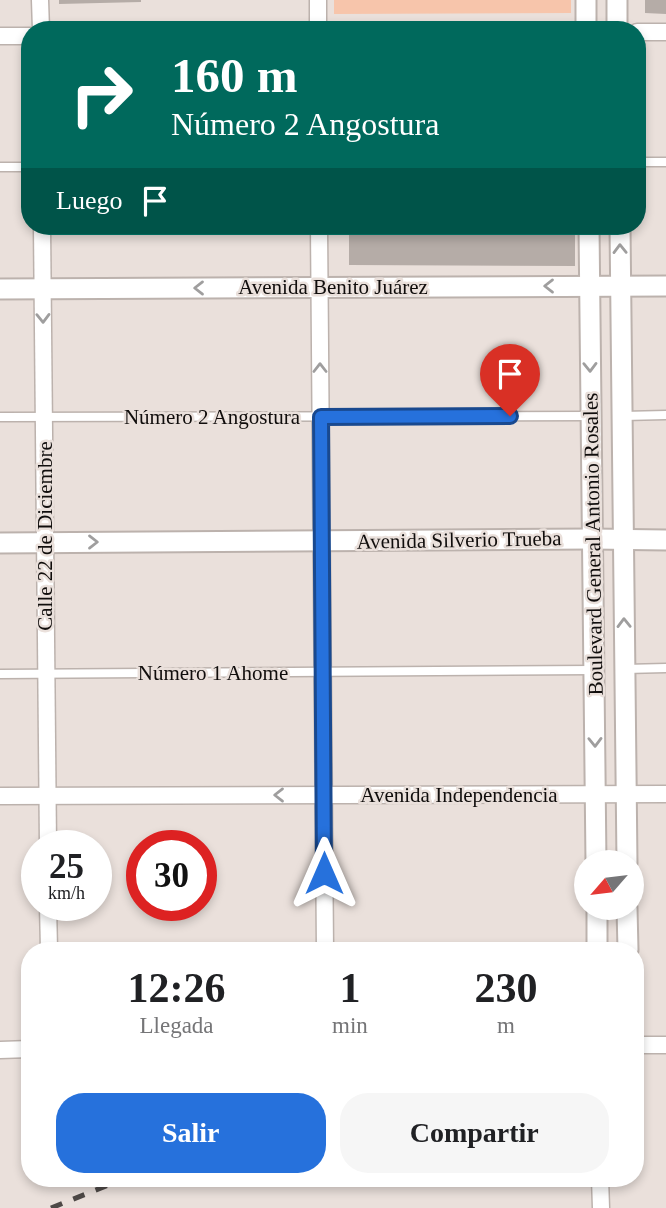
<!DOCTYPE html>
<html lang="es">
<head>
<meta charset="utf-8">
<style>
  body { margin:0; font-family:"Times New Roman",serif; background:#f6f6f6; color:#202124; height:100vh; display:flex; flex-direction:column; font-size:26px; white-space:nowrap }
  * { box-sizing:border-box; margin:0 }
  p { font-size:23px; color:#757577 }
  .icon { flex:none; width:38px; height:38px; fill:none; stroke:currentColor; stroke-width:2; stroke-linecap:round; stroke-linejoin:round }
  .map { position:relative; flex:1; overflow:hidden }
  .details { position:absolute; left:21px; top:942px; width:623px; height:245px; display:flex; flex-direction:column; background:#fff; border-radius:28px; box-shadow:0 4px 10px #0003 }
  .details>* { flex:none }
  .top-card { position:absolute; left:21px; top:21px; width:625px; height:214px; border-radius:28px; box-shadow:0 4px 10px #0003; background:#00695c; color:#fff; overflow:hidden }
  .needle { width:46px; rotate:242deg }
  .tools { position:absolute; left:574px; top:850px; display:grid; gap:14px }
  .tools a { display:grid; place-items:center; width:70px; height:70px; border-radius:50%; background:#fff; box-shadow:0 4px 10px #0003; font-size:35px }
  .speed { position:absolute; left:21px; top:830px; display:flex; gap:14px; font-size:35px; font-weight:700; text-align:center }
  .speed>* { display:grid; place-content:center; width:91px; height:91px; border-radius:50%; background:#fff; box-shadow:0 4px 10px #0003; line-height:1 }
  .speed small { font-size:18px; font-weight:400 }
  .speed .limit { border:10px solid #d22; background:#fff; color:#111 }
  .pin { position:absolute; display:grid; place-items:center; width:60px; height:60px; color:#fff; margin:-72px -30px; border-radius:50% 50% 50% 0; rotate:-45deg; box-shadow:0 0 7px #0007 }
  .pin .icon { rotate:45deg }
  .me { position:absolute; width:77px; margin:-38px; rotate:0deg; stroke-linejoin:round; filter:drop-shadow(0 0 5px #0008) }
  .turn { display:flex; align-items:center; gap:24px; height:147px; padding:0 35px; font-size:32px }
  .turn .icon { width:91px; height:91px; stroke-width:2.5 }
  .turn b { display:block; font-size:49px; line-height:60px }
  .then { display:flex; align-items:center; height:66px; padding:0 35px; background:#0003; gap:14px; font-size:26px }
  .eta { display:flex; justify-content:space-evenly; align-items:center; height:119px; text-align:center }
  .eta b { font-size:42px; font-weight:600; line-height:49px }
  .cta { display:flex; gap:14px; margin-top:auto; padding:14px 35px }
  .cta a { flex:1; height:80px; border-radius:28px; background:#2671dc; color:#fff; font-size:28px; font-weight:600; line-height:80px; text-align:center }
  .cta a+a { background:#f6f6f6; color:#202124 }
  .map>svg:first-child { display:block }
</style>
</head>
<body>
<div class="map">
<svg width="666" height="1208" viewBox="0 0 666 1208">
  <rect width="100%" height="100%" fill="#eae0db"/>
  <!-- green -->
  <polygon fill="#f7c5ab" points="334,0 571,0 571,13 334,14"/>
  <!-- building -->
  <g fill="#b5aca7">
    <polygon points="59,0 141,0 141,2 59,4"/>
    <polygon points="645,0 666,0 666,14 645,13"/>
    <polygon points="349,226 575,226 575,266 349,265"/>
  </g>
  <g fill="none" stroke-linecap="round" stroke-linejoin="round">
    <!-- service casing -->
    <g stroke="#bcb2ad" stroke-width="11">
      <g id="service">
        <polyline points="637,162 666,162"/>
        <polyline points="0,167 30,167"/>
        <polyline points="623,416 666,415"/>
        <polyline points="0,417 591,416"/>
        <polyline points="625,669 666,668"/>
        <polyline points="0,674 594,670"/>
      </g>
    </g>
    <!-- minor casing -->
    <g stroke="#bcb2ad" stroke-width="19">
      <g id="minor">
        <polyline points="40,0 41,30"/>
        <polyline points="318,0 318,30"/>
        <polyline points="637,32 666,32"/>
        <polyline points="0,36 30,36"/>
        <polyline points="42,226 48,845"/>
        <polyline points="319,226 325,950"/>
        <polyline points="0,796 666,794"/>
        <polyline points="48,905 49,950"/>
        <polyline points="635,1045 666,1045"/>
        <polyline points="0,1050 30,1049"/>
        <polyline points="600,1178 601,1208"/>
      </g>
    </g>
    <!-- tertiary casing -->
    <g stroke="#bcb2ad" stroke-width="23">
      <g id="tertiary">
        <polyline points="586,0 586,30"/>
        <polyline points="617,0 617,30"/>
        <polyline points="589,226 596,863"/>
        <polyline points="620,226 627,863"/>
        <polyline points="0,289 666,286"/>
        <polyline points="0,543 593,539 666,540"/>
        <polyline points="597,908 597,950"/>
        <polyline points="627,908 628,950"/>
      </g>
    </g>
    <!-- service -->
    <use href="#service" stroke="#fff" stroke-width="8"/>
    <!-- minor -->
    <use href="#minor" stroke="#fff" stroke-width="16"/>
    <!-- tertiary -->
    <use href="#tertiary" stroke="#fff" stroke-width="19"/>
    <!-- rail -->
    <polyline stroke="#4e4947" stroke-width="5" stroke-dasharray="12 12" stroke-linecap="butt" points="51,1208 126,1178"/>
  </g>
  <!-- one-way arrows -->
  <defs><path id="oneway-chevron" d="M-2-3.5L2.5 0L-2 3.5" fill="none" stroke-width="1.6" stroke-linecap="round" stroke-linejoin="round" transform="scale(1.75)"/></defs>
  <g stroke="#9f9e9e">
    <use href="#oneway-chevron" transform="translate(620 249) rotate(-91)"/>
    <use href="#oneway-chevron" transform="translate(549 286) rotate(180)"/>
    <use href="#oneway-chevron" transform="translate(199 288) rotate(180)"/>
    <use href="#oneway-chevron" transform="translate(43 318) rotate(89)"/>
    <use href="#oneway-chevron" transform="translate(590 367) rotate(89)"/>
    <use href="#oneway-chevron" transform="translate(320 368) rotate(-90)"/>
    <use href="#oneway-chevron" transform="translate(93 542)"/>
    <use href="#oneway-chevron" transform="translate(624 623) rotate(-91)"/>
    <use href="#oneway-chevron" transform="translate(595 742) rotate(89)"/>
    <use href="#oneway-chevron" transform="translate(279 795) rotate(180)"/>
  </g>
  <g fill="none" stroke-linecap="round" stroke-linejoin="round">
    <!-- route casing -->
    <g stroke="#19498f" stroke-width="18">
      <polyline id="route" points="324,873 321,417 510,416"/>
    </g>
    <!-- route -->
    <use href="#route" stroke="#2671dc" stroke-width="12"/>
  </g>
  <g text-anchor="middle" dominant-baseline="central" stroke-width="5" stroke-linejoin="round" paint-order="stroke">
    <!-- street labels -->
    <g font-size="21" fill="#100d0c" stroke="#eae0db">
      <text x="333" y="287">Avenida Benito Juárez</text>
      <text x="212" y="417">Número 2 Angostura</text>
      <text transform="translate(45 536) rotate(-90)">Calle 22 de Diciembre</text>
      <text transform="translate(459 540) rotate(-1)">Avenida Silverio Trueba</text>
      <text transform="translate(593 544) rotate(-91)">Boulevard General Antonio Rosales</text>
      <text x="213" y="673">Número 1 Ahome</text>
      <text x="459" y="795">Avenida Independencia</text>
    </g>
  </g>
</svg>
<div class="tools">
<a><svg class="needle" viewBox="-14 -14 28 28"><path d="M0-13l5 13h-10z" fill="#e53935"/><path d="M0 13l5-13h-10z" fill="#757577"/></svg></a>
</div>
<div class="speed"><div>25<small>km/h</small></div><div class="limit">30</div></div>
<div class="pin" style="left:510px;top:416px;background:#d93025"><svg class="icon" aria-label="arrive" viewBox="0 0 24 24"><path d="M6 21V4h12l-3 4 3 4H6"/></svg></div>
<svg class="me" style="left:324px;top:873px" viewBox="-20 -20 40 40"><path d="M0-17L14 15 0 8-14 15z" fill="#2671dc" stroke="#fff" stroke-width="4"/></svg>
<div class="top-card">
<div class="turn"><svg class="icon" aria-label="right" viewBox="0 0 24 24"><path d="M7 20v-9h11M14 6l5 5-5 5"/></svg><div><b>160 m</b>Número 2 Angostura</div></div>
<div class="then">Luego<svg class="icon" aria-label="arrive" viewBox="0 0 24 24"><path d="M6 21V4h12l-3 4 3 4H6"/></svg></div>
</div>
<section class="details">
<div class="eta">
<div><b>12:26</b><p>Llegada</p></div>
<div><b>1</b><p>min</p></div>
<div><b>230</b><p>m</p></div>
</div>
<div class="cta"><a>Salir</a><a>Compartir</a></div>
</section>
</div>
</body>
</html>
